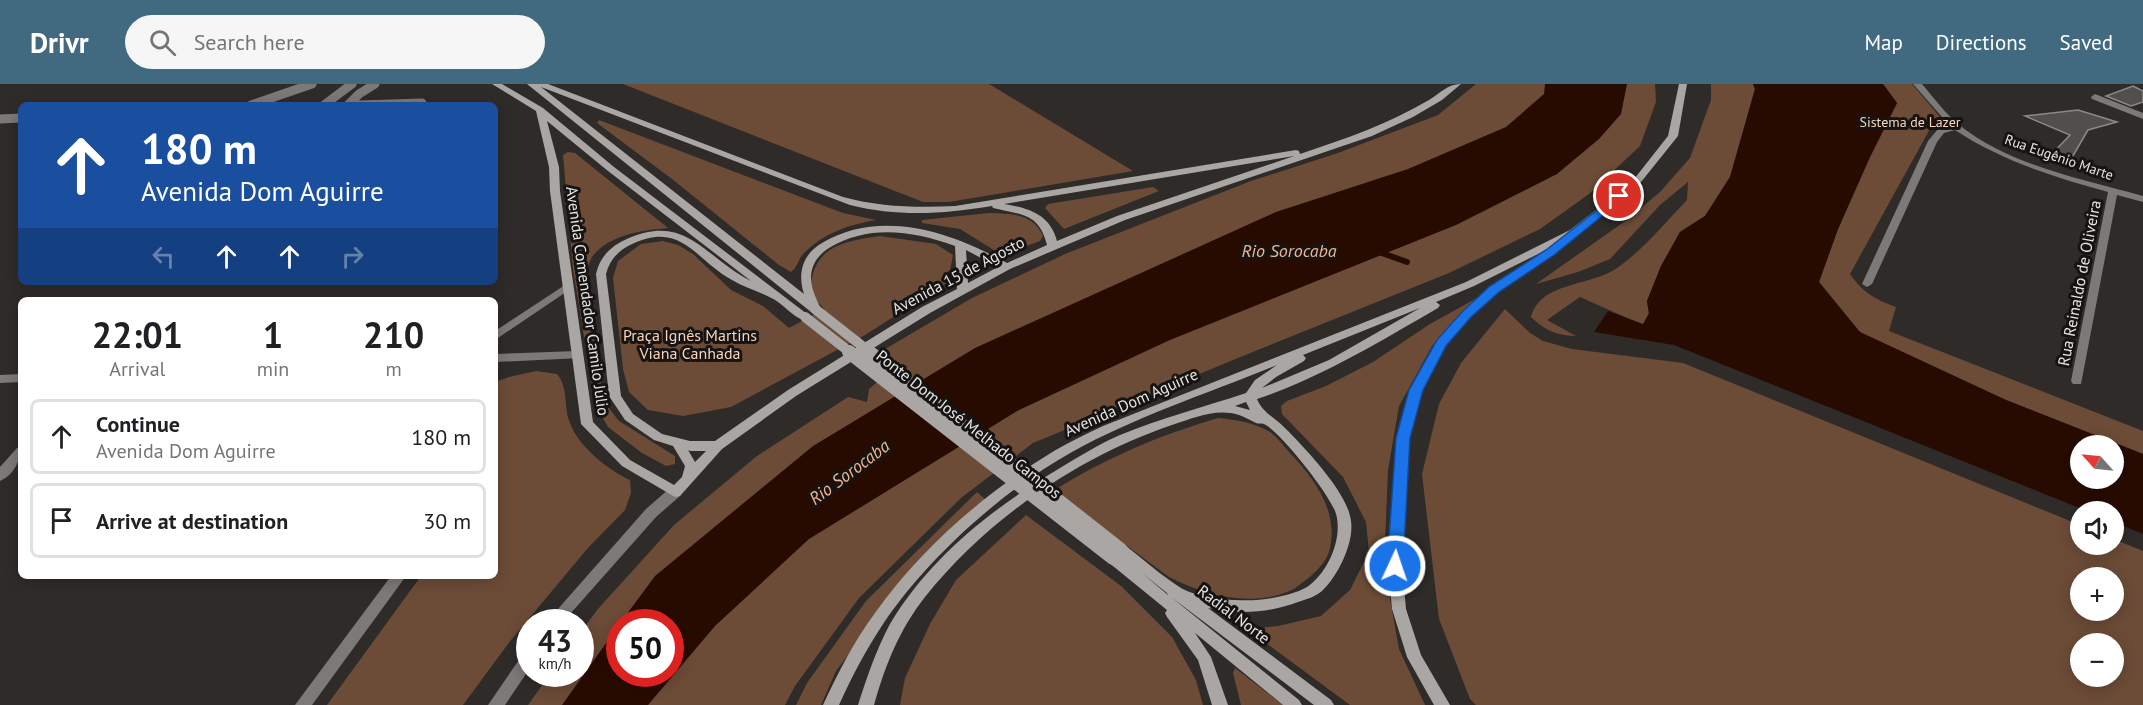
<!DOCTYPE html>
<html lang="en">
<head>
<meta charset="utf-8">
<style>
  body { margin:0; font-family:"PT Sans",sans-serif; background:#f6f6f6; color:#202124; height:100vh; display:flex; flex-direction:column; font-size:22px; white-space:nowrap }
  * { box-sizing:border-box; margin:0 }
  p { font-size:20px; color:#757577 }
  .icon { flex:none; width:33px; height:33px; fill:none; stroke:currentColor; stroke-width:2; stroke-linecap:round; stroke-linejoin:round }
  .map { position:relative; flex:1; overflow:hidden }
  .side { position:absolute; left:18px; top:213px; width:480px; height:282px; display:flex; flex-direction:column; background:#fff; border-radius:9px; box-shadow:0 3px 15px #0003 }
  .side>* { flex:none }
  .guide { position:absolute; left:18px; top:18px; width:480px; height:183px; border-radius:9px; box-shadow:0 3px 15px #0003; background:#1a4fa0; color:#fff; overflow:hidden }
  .needle { width:39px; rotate:297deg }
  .buttons { position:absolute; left:2070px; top:351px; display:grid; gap:12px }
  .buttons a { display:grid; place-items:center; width:54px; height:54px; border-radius:50%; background:#fff; box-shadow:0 3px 15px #0003; font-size:30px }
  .speed { position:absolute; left:516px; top:525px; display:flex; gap:12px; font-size:30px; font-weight:700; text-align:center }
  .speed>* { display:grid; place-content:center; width:78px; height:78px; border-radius:50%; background:#fff; box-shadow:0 3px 15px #0003; line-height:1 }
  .speed small { font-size:15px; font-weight:400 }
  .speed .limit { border:9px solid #d22; background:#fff; color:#111 }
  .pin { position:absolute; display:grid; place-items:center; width:51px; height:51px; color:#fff; margin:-26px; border:3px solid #fff; border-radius:50%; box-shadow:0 2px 6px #0007 }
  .me { position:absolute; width:66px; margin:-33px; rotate:3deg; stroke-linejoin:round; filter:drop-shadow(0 0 4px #0008) }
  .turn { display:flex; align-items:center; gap:21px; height:126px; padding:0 24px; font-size:27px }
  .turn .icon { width:78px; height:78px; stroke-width:2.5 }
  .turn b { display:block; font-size:42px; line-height:51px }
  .lanes { display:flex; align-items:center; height:57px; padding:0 24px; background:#0003; justify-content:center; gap:30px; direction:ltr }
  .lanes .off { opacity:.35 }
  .eta { display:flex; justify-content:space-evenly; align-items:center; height:102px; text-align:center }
  .eta b { font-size:36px; font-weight:700; line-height:42px }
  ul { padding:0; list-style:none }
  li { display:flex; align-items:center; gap:18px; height:75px; margin:0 12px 9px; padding:0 12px; border:3px solid #e0e0e0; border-radius:9px }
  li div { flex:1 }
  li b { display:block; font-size:22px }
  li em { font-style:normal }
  header { display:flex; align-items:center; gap:36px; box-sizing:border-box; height:84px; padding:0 30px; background:#416a80; color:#fff }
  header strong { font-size:28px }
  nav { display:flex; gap:33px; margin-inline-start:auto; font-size:21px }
  .search { width:420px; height:54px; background:#f6f6f6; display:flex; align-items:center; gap:15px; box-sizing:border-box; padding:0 21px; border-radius:33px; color:#757577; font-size:22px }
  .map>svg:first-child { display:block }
</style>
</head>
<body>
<header>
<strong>Drivr</strong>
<div class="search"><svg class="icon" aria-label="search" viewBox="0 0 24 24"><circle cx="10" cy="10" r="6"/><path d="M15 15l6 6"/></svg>Search here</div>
<nav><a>Map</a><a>Directions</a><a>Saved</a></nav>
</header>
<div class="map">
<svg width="2143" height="621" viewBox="0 0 2143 621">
  <rect width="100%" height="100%" fill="#2f2b29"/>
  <!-- green -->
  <g fill="#6c4c37" fill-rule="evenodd">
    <polygon points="623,0 989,0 1133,87 949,118 923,118"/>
    <path d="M1476 0H1655L1656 18 1640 62 1589 110 1540 145 1449 189 1238 274 1033 359 961 414 859 514 795 602 785 621H528L550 590H580L581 548 597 526 674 441 757 372 848 313 867 318 869 305 896 282 880 268 972 214 1065 170 1251 97 1338 69 1438 31ZM620 538H670V590H620Z"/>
    <path d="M1711 0H1753L1755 5 1730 93 1705 132 1680 148 1661 182 1647 217 1649 230 1643 241 1580 213 1547 236 1576 252C1558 252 1544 246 1531 233 1541 197 1590 203 1617 184 1643 166 1665 139 1687 116L1688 98 1660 121 1610 175 1578 188 1536 200 1628 135 1660 108 1690 74 1711 16Z"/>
    <path d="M1883 0H1912L1940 33 1931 43 1850 190C1862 208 1876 216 1896 223L1889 247 2143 347V370L2006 316 1859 248 1819 198 1838 145 1870 73 1897 19Z"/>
    <path d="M599 36 843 129 876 136C848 141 824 149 804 169 798 175 798 183 791 188L779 181 672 95 597 39Z"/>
    <path d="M568 68 575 69 668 144C643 146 608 151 592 173 589 178 587 186 585 191L604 318 619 337 675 372V380L666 382 642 369 608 343 595 320 573 185 563 71Z"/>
    <polygon points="1153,103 1159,107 1064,145 1045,124 1048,120"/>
    <path d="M989 129C1011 130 1033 129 1043 152L1040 157 1002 171 960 145 922 139V136Z"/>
    <path d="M880 152 936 160 953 171 948 198 865 251 731 323 683 332 648 326 629 308 623 285 613 194 618 177 641 160 663 157 678 161 693 170 731 206 763 222 789 244 824 225 810 209C812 163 840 158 880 152Z"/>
    <polygon points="1477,214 1432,262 1399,322 1388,386 1384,482 1399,565 1425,621 1350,621 1247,545 1278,542 1321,532 1350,506 1369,468 1366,438 1343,393 1282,330 1281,322 1287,317 1326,302 1373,278 1430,240"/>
    <path d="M1505 225 1530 249 1543 257 1572 265 1683 279 2080 441V460H2114V455L2143 467V621H1476L1470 615 1439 535 1422 390 1439 320 1461 279ZM2080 494H2114V526H2080ZM2080 560H2114V592H2080Z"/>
    <path d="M536 287 557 290C569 304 563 322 570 339 578 362 608 386 630 396L631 409 625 426 587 465 511 556 463 621H327L421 492H495V298L509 293Z"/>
    <path d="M1218 334C1237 336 1253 338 1270 348 1277 353 1283 361 1289 368 1315 395 1340 429 1329 468 1326 478 1314 490 1306 496 1300 500 1294 506 1287 508 1248 523 1204 511 1169 493L1053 407C1105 374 1160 351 1218 334Z"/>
    <polygon points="977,408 987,417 866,547 836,587 821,621 796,621 807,599 866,517"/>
    <polygon points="1026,431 1121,502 1172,553 1196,596 1203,621 900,621 905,594 930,540 956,496"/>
    <polygon points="1235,584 1283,621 1241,621 1233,589"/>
  </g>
  <!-- water -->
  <g fill="#280b00" fill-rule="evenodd">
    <polygon points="1545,0 1627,0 1621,30 1599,55 1557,90 1456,141 1170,256 1019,326 809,455 715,542 648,621 562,621 619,541 620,590 670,590 670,538 621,538 655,492 813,362 975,264 1276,128 1408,85 1506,43 1544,10"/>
    <path d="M1753 0H1883L1897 19 1870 73 1838 145 1819 198 1860 248 2006 316 2143 370V450L2114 438V428L2087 427 1674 261 1594 248 1608 227 1643 240 1649 229 1647 217 1661 182 1680 148 1705 132 1730 93 1755 5ZM2080 362H2114V394H2080Z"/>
  </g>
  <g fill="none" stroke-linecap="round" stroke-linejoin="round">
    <!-- stream -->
    <polyline stroke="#280b00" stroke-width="6" points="1379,168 1407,178"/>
  </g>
  <!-- building -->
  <g fill="#524e4c" stroke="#8c8885" stroke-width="1.5">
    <polygon points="2133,2 2143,7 2143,18 2131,22 2106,12"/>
    <polygon points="2078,26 2117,38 2088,46 2067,82 2047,75 2070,51 2025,32"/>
  </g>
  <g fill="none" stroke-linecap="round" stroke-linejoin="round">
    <!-- lane -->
    <g stroke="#7c7a78" stroke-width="9">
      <polyline points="251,21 312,0"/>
      <polyline points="324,21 352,0"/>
      <polyline points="348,21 359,10 375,0"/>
      <polyline points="359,21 422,19"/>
      <polyline points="0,35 21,34"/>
    </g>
    <!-- street -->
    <g fill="#7c7a78" fill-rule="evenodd">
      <path d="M1913 0H1922C1934 14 1945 29 1959 41 2011 82 2082 95 2143 112V118L2117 111 2081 300H2073L2071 297 2108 108C2054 93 2002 77 1955 46L1944 49 1937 58 1872 200 1867 203 1862 200 1928 57 1938 45 1950 42Z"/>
      <polygon points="2095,10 2143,29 2143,35 2092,15 2091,13"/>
      <polygon points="568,199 572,200 573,202 572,204 495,256 495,247"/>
      <polygon points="577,267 581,268 583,271 581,274 495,278 495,270"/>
      <polygon points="21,290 21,298 0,299 0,291"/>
      <path d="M21 362C21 376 14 391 0 397V383L17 364Z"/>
      <polygon points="675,403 680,404 682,408 680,412 656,433 563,538 548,538 550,534 646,425 670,404"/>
      <polygon points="391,492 406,492 312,621 295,621"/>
      <polygon points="530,565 530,584 505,621 488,621 525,567"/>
    </g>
    <!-- secondary -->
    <g fill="#a9a6a4" fill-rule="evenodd">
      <path d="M492 0H502L543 24 614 83 811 233 809 236C798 238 787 224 778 218 765 209 747 205 732 196 694 175 682 137 632 160 619 166 610 175 606 190L621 312 633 330 662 350 690 357H715L788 306 922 223 957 205 955 162C913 147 869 140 829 164 818 171 811 181 811 194 811 205 817 216 821 225L815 229 811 228 527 0H548L843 113C880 123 917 124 955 122L1296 66 1299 67 1300 70C1345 55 1388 40 1429 16 1441 9 1447 0 1461 0L1442 16 1413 33 1372 52 1125 136 1010 185 930 229 796 312 722 365 680 412 675 413 622 382 581 340 550 107 549 83 536 27ZM541 3 850 121C898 133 944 130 992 122L993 124C1022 131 1039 129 1047 161L1007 179C952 148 880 124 822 159 803 170 797 189 804 210ZM547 37 608 87 751 197C705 174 687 129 629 154 612 161 600 172 596 190L609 312 625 336 654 356 673 362 685 382 682 393 674 401 630 376 593 338 560 107 559 83ZM1294 72 1117 132 1057 157C1050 130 1028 124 1004 120ZM966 166 998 183 968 199ZM688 366 690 367H706L695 378Z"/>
      <path d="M1679 0H1687L1678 52 1637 103 1578 150 1553 163 1557 164 1558 166 1557 168 1498 207 1471 233 1446 261 1422 306 1409 353 1402 482 1406 525 1421 571 1450 621H1434L1407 573 1392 525 1388 482 1397 353 1410 306 1437 256 1463 227 1490 203 1544 167 1474 202 1436 218 1440 221 1438 224C1379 258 1322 293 1257 315 1262 328 1275 334 1285 344 1304 363 1344 405 1350 432 1354 446 1349 463 1343 476 1338 487 1331 498 1322 507 1315 513 1307 515 1298 518 1268 529 1239 531 1208 524L1331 616 1334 621H1314L1171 513 1299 616 1302 621H1283L1195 549 1211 573 1228 621H1212L1198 576 1167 533 1165 529 1167 526 1108 478 1106 474 1108 470 1116 469 1114 466 1116 462 1121 461 1126 462C1144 476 1162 492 1181 504 1202 516 1248 519 1272 514 1283 512 1297 509 1307 503 1328 489 1343 454 1336 430 1332 413 1280 347 1264 340 1261 339 1258 340 1256 339 1250 336 1245 333 1239 331 1215 324 1195 334 1172 341 1078 373 987 435 925 513 899 546 885 582 874 621H858C867 593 876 566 890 540 930 473 994 423 1060 384 1080 372 1099 360 1120 351 1161 334 1204 323 1246 309L1255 296 1277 281C1209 309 1137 332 1072 368 1002 407 930 472 885 537 867 564 852 592 839 621H823C838 589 854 557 875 529 921 464 986 408 1054 367 1069 358 1086 350 1103 342L1466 198 1570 146 1631 99 1668 52ZM1420 224 1329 276 1262 304 1276 293 1304 277 1306 274 1303 271ZM1246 318 1250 326 1235 322ZM1142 489 1167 509 1168 511Z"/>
    </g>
    <!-- secondary-bridge-far1 -->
    <g stroke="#a9a6a4" stroke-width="10">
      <polyline points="815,225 871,269"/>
      <polyline points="805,233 851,269"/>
    </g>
    <!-- secondary-bridge -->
    <g stroke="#a9a6a4" stroke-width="14">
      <polyline points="849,268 1113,474"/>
      <polyline points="869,268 1121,466"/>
    </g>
  </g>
  <!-- route -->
  <polygon fill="#1a73e8" stroke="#114b97" stroke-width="1.5" points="1619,109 1624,112 1623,115 1554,171 1499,208 1471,233 1446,262 1423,306 1410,354 1403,482 1401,486 1395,488 1389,486 1387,482 1396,354 1409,306 1437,256 1463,227 1490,202 1546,166"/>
  <g text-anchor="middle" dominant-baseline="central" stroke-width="6" stroke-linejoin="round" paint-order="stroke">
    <!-- far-park labels -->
    <g font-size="14" fill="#fad4bd" stroke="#151413">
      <text x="1910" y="38">Sistema de Lazer</text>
    </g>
    <!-- far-street labels -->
    <g font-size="14" fill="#e7e5e3" stroke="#151413">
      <text transform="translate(2059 73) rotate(19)">Rua Eugênio Marte</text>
    </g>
    <!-- street labels -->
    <g font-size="16" fill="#e7e5e3" stroke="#151413">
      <text transform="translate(958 191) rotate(-28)">Avenida 15 de Agosto</text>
      <text transform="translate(2079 199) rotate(-79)">Rua Reinaldo de Oliveira</text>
      <text transform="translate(588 217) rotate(82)">Avenida Comendador Camilo Júlio</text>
      <text transform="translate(1131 318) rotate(-24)">Avenida Dom Aguirre</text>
      <text transform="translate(969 340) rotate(38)">Ponte Dom José Melhado Campos</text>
      <text transform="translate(1234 530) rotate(37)">Radial Norte</text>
    </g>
    <!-- park labels -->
    <g font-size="16" fill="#fad4bd" stroke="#151413">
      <text x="690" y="251">Praça Ignês Martins<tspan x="690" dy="18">Viana Canhada</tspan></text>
    </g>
    <!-- water labels -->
    <g font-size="18" font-style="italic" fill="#f1b48e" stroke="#151413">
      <text x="1289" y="166">Rio Sorocaba</text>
      <text transform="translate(849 388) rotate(-37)">Rio Sorocaba</text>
    </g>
  </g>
</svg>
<div class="buttons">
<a><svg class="needle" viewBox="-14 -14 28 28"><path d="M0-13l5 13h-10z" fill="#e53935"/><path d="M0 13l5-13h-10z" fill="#757577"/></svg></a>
<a><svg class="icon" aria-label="sound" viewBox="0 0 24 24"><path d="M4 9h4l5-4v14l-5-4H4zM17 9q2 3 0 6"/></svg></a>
<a>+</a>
<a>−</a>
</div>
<div class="speed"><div>43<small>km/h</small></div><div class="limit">50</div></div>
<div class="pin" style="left:1619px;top:112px;background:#d93025"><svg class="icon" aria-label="arrive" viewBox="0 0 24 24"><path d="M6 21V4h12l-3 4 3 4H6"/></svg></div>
<svg class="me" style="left:1395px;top:482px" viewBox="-20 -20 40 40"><circle r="17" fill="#1a73e8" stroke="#fff" stroke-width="3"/><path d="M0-11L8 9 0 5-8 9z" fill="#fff"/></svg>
<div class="guide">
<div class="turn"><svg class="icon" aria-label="ahead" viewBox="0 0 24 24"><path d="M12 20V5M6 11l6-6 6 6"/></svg><div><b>180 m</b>Avenida Dom Aguirre</div></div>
<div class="lanes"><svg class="icon off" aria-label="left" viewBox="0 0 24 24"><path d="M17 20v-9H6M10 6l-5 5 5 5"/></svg><svg class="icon" aria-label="ahead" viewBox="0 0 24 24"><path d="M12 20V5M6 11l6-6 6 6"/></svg><svg class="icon" aria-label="ahead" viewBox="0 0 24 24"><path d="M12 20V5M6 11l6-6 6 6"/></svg><svg class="icon off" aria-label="right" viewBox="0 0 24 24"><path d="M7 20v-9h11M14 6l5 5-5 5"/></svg></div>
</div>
<section class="side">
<div class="eta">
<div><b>22:01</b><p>Arrival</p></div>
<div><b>1</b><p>min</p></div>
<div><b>210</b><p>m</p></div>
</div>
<ul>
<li><svg class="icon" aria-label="ahead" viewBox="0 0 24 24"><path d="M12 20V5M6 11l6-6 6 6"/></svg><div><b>Continue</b><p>Avenida Dom Aguirre</p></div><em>180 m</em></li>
<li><svg class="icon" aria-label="arrive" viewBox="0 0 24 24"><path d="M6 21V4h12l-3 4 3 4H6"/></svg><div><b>Arrive at destination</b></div><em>30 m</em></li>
</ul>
</section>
</div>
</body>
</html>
